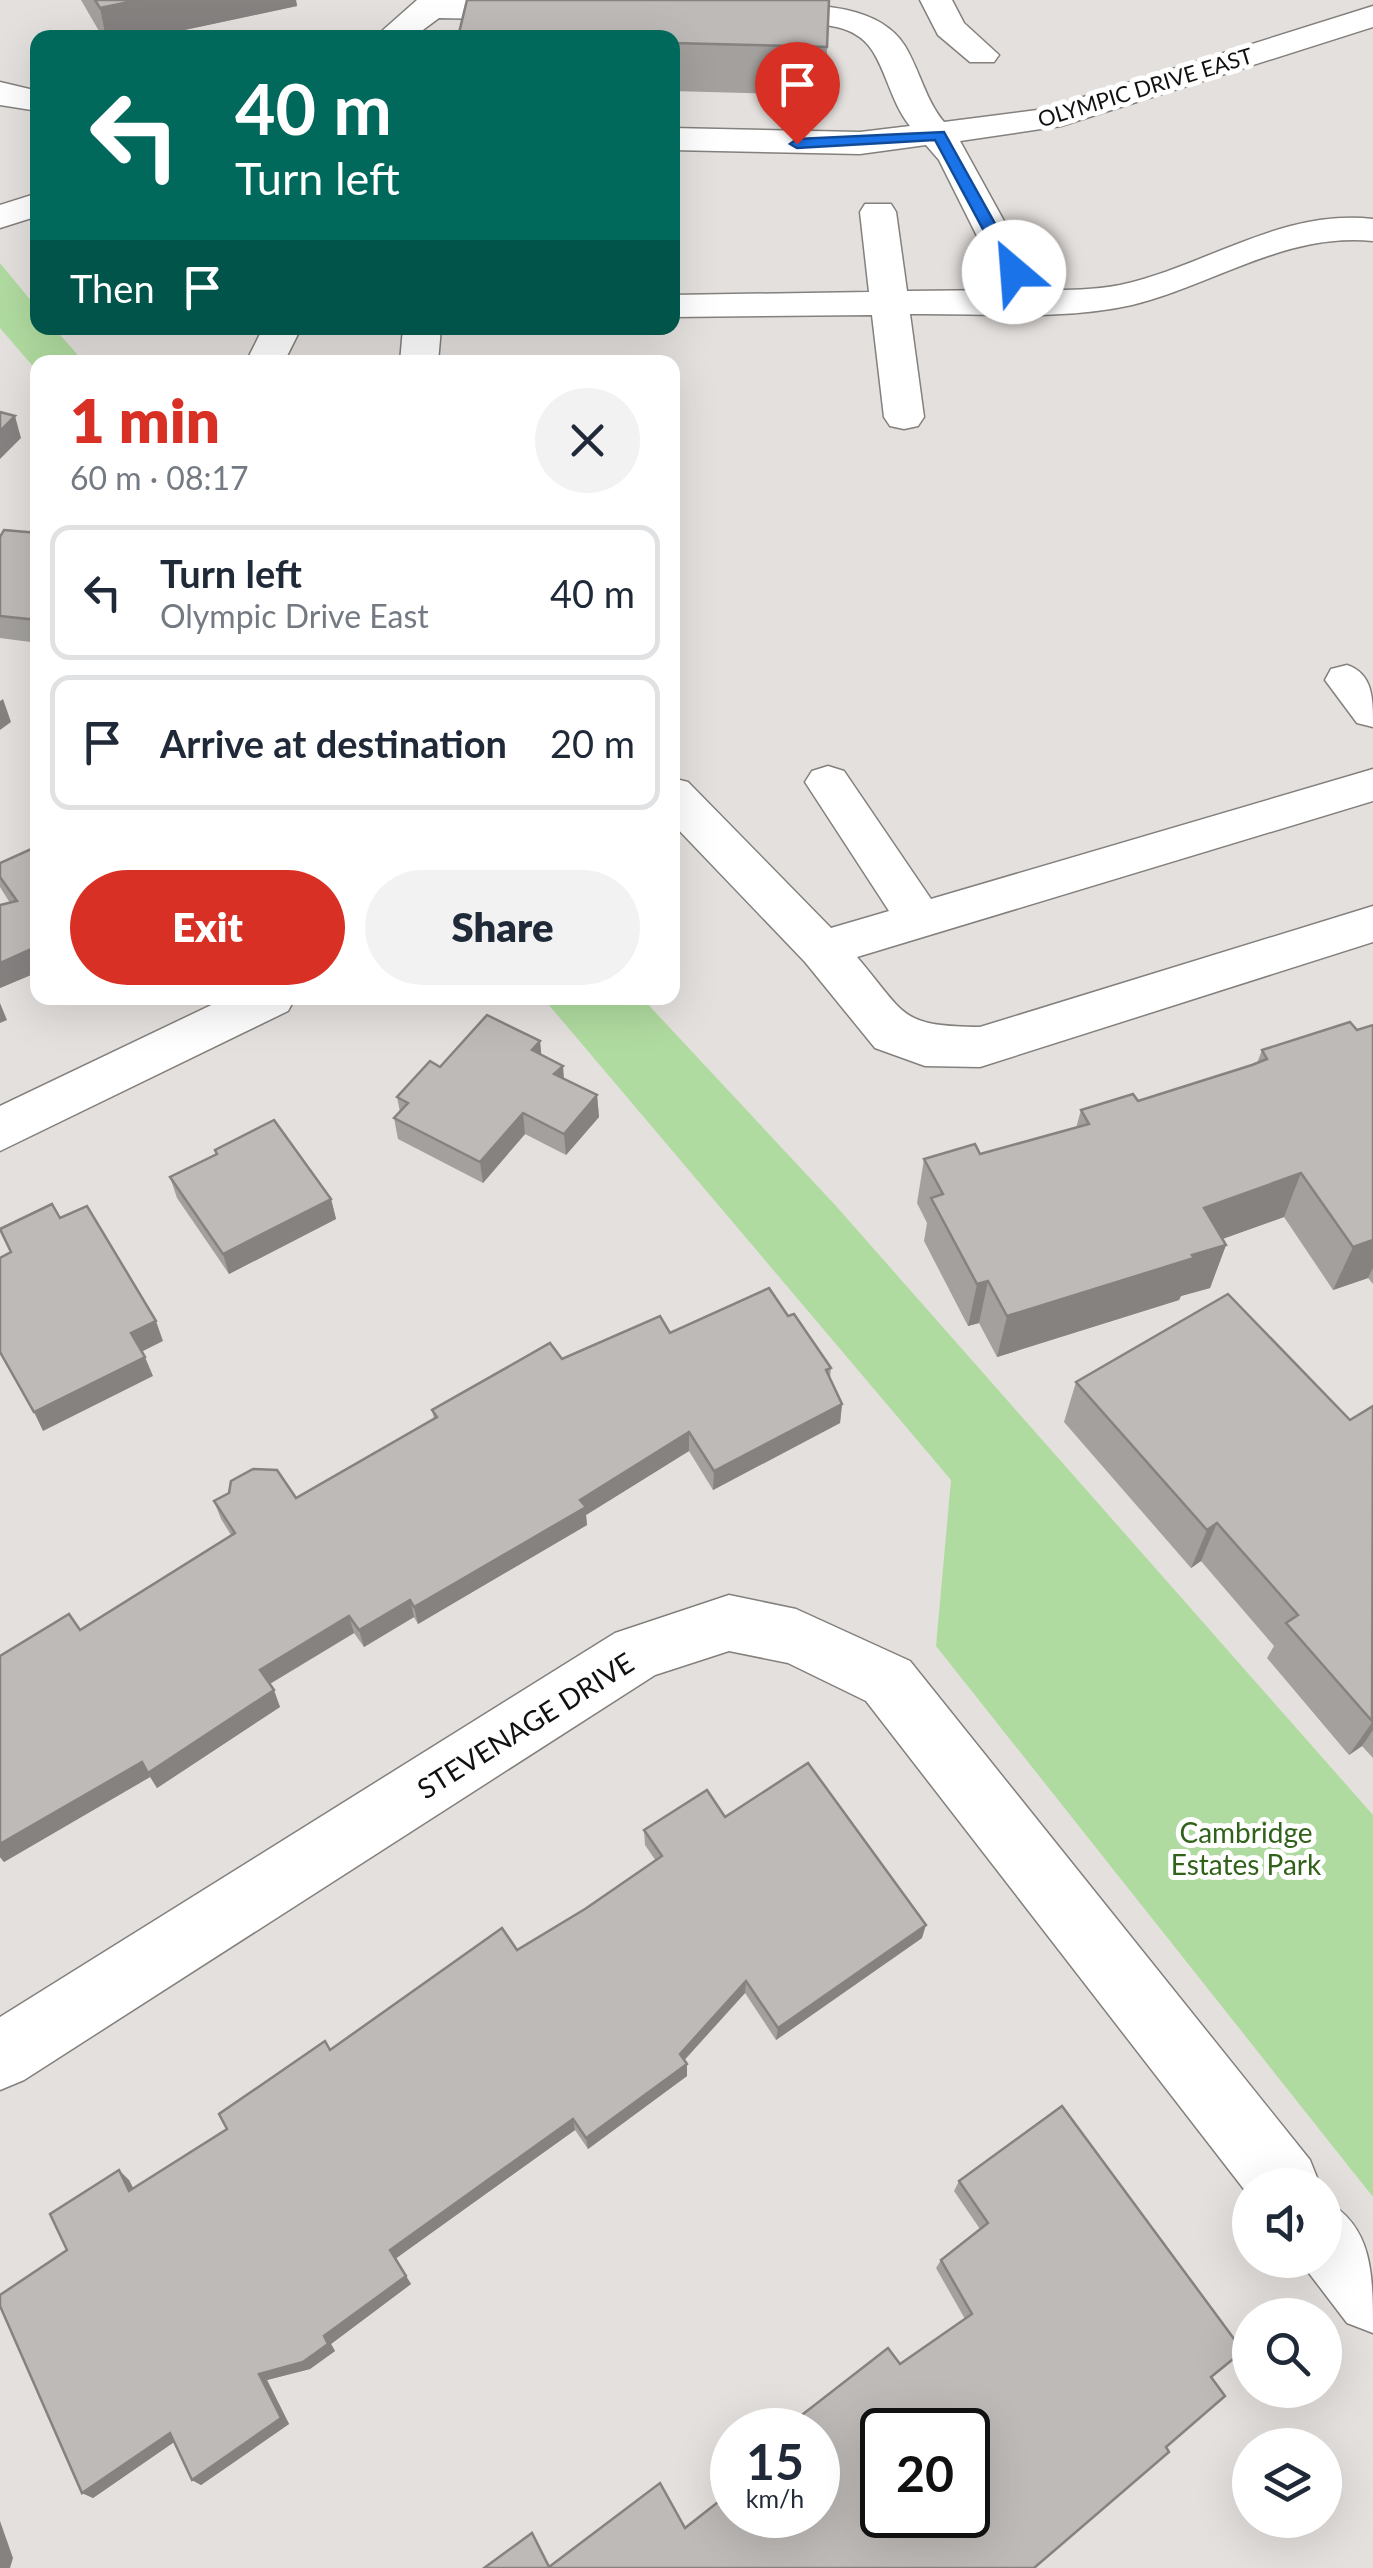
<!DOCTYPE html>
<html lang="en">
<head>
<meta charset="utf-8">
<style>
  body { margin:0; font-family:Lato,sans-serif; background:#f2f2f3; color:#1f2937; height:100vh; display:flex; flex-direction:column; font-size:38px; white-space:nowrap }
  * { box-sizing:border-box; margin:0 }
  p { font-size:32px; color:#747a83 }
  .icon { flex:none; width:55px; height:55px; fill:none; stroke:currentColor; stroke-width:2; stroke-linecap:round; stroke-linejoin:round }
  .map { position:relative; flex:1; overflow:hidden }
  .sheet { position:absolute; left:30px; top:355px; width:650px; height:650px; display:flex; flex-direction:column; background:#fff; border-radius:20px; box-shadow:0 10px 40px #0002 }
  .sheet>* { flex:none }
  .top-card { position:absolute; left:30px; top:30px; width:650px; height:305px; border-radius:20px; box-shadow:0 10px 40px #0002; background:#00695c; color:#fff; overflow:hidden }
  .tools { position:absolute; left:1232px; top:2168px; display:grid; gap:20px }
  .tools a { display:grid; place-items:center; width:110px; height:110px; border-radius:50%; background:#fff; box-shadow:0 10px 40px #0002; font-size:50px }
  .speed { position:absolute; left:710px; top:2408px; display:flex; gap:20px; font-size:50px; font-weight:700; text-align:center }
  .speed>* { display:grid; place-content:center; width:130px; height:130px; border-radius:50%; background:#fff; box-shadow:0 10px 40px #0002; line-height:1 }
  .speed small { font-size:25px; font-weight:400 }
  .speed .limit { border:5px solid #111; border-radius:15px; background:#fff; color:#111 }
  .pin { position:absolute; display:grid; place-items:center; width:85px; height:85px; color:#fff; margin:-102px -42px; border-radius:50% 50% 50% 0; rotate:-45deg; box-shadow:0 0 10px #0007 }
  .pin .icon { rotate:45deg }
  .me { position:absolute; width:110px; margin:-55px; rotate:333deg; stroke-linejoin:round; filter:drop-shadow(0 0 8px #0008) }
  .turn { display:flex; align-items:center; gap:35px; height:210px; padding:0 40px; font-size:45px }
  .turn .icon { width:130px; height:130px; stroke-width:2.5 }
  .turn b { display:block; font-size:70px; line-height:85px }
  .then { display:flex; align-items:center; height:95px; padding:0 40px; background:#0003; gap:20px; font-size:38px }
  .round { display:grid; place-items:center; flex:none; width:105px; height:105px; border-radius:52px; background:#f2f2f3 }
  .overview { display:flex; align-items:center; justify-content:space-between; height:170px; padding:0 40px }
  h1 { font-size:60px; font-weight:800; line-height:75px; color:#d93025 }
  .cta { display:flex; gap:20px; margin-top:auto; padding:20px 40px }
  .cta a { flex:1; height:115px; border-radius:60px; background:#d93025; color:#fff; font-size:40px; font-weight:800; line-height:115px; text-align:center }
  .cta a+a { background:#f2f2f3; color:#1f2937 }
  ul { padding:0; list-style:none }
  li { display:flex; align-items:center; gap:30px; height:135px; margin:0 20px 15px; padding:0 20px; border:5px solid #e0e1e3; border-radius:20px }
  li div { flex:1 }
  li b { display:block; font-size:38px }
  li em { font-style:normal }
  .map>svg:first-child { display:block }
</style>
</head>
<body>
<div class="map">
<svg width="1373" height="2568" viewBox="0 0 1373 2568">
  <rect width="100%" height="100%" fill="#e4e0dd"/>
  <!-- green -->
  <g fill="#b0dba0">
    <polygon points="0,263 37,308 38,328 54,328 84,362 38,362 37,371 0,328"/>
    <polygon points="543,998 642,998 836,1206 1373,1815 1373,2197 936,1646 951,1480"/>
  </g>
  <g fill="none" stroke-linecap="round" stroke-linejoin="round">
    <!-- minor casing -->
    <g stroke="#83807d" stroke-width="3">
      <g id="minor">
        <polygon points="417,0 538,0 550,3 554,10 550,17 538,20 439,18 412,38 374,38"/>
        <polygon points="920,0 952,0 964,23 999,55 994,62 970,62 938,35"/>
        <path d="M754 4C802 5 876 0 905 46 920 71 925 99 944 122L1045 109 1373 6V27L1061 126 960 141 1042 290C1068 290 1094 290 1120 285 1207 266 1280 209 1373 219V241C1286 232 1214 285 1132 305 1061 321 982 313 910 314L924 417 918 426 904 429 890 426 884 417 872 315 672 317V295L869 292 860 212 865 204H891L896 212 907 291 1004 290 939 160 926 145 860 154 672 150V128L860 132 910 126C893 105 888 78 875 55 850 8 784 31 742 21L738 14 742 7Z"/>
        <polygon points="0,82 38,91 38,111 0,105"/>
        <polygon points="38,193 38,216 0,228 0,205"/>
        <polygon points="263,328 301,328 284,362 246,362"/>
        <polygon points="403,328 441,328 438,362 400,362"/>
        <path d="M1347 665C1373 674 1373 698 1373 727L1357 723 1325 680 1331 669Z"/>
        <path d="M828 766 844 771 931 899 1373 769V801L857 957C907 1016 899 1026 980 1027L1373 906V942L980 1067 925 1066 875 1048 805 962 672 823V778L688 782 831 928 889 911 805 782 812 771Z"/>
        <polygon points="226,998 295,998 288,1011 0,1151 0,1106"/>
        <polygon points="729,1595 796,1609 910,1661 1310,2160 1320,2185 1250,2185 1250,2197 866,1701 788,1663 729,1651 655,1675 24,2080 0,2090 0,2017 615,1633"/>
        <path d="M1325 2200C1373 2227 1373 2273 1373 2333L1347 2323 1299 2260H1325Z"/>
      </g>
    </g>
    <!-- minor -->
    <use href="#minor" fill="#fff" fill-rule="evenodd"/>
  </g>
  <!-- wall -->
  <g fill="#a3a09d">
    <polygon points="81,0 296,0 297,6 147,38 103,38"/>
    <polygon points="829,0 825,95 672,91 672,38"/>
    <polygon points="38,533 38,643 0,638 0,537"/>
    <polygon points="38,846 38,972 0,988 0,905 10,903 0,887 0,863"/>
    <polygon points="1373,1025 1373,1284 1368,1278 1333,1290 1284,1217 1222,1239 1226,1245 1210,1288 1181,1296 1179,1300 997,1357 979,1323 968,1326 924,1241 927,1223 917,1203 924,1159 980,1154 1076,1128 1081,1110 1138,1101 1257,1063 1262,1050 1357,1030"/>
    <polygon points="540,1041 541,1054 563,1066 564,1079 597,1095 599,1117 566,1155 525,1134 483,1183 398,1139 394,1118 400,1112 397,1097 440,1067"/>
    <polygon points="215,1150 331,1199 336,1219 229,1274 177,1198 170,1177 216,1154"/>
    <polygon points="788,1316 831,1368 830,1378 842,1404 840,1423 713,1490 689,1451 586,1515 587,1525 418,1624 414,1617 364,1647 354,1633 270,1684 280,1707 157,1788 150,1777 4,1862 0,1857 0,1656 80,1630 231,1535 221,1519 214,1501 296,1498 434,1419 432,1410 562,1359 670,1333"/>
    <polygon points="1076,1382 1350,1420 1373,1406 1373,1758 1362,1746 1349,1755 1267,1658 1274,1646 1201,1561 1191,1568 1064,1422"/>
    <polygon points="725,1817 922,1938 776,2040 745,1993 684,2060 687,2064 687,2076 588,2149 575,2130 395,2259 411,2284 331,2344 335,2351 310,2369 267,2380 289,2424 201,2485 192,2480 174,2442 93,2498 82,2493 67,2250 129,2180 133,2188 227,2129 330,2050 517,1950 585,1909 656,1861 645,1845 644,1830"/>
    <polygon points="959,2181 1211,2377 1166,2447 1034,2568 484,2568 535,2537 550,2566 685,2528 818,2430 794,2430 792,2427 794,2421 900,2364 965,2319 936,2268 941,2260 980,2229 954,2191"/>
  </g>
  <!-- shaded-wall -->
  <g fill="#858280">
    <polygon points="138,0 296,0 297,6 147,38 106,38 100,8"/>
    <polygon points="15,416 21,438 0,459 0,431"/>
    <polygon points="3,699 11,722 0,730 0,701"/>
    <polygon points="38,946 38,972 0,988 0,963"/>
    <polygon points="0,1003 7,1020 0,1023"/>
    <polygon points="540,1041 542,1062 532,1050"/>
    <polygon points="563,1066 564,1087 554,1074"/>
    <polygon points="597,1095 599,1117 566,1155 564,1134"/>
    <polygon points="523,1113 525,1134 483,1183 480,1162"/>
    <polygon points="1301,1173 1284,1217 1189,1251 1204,1208"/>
    <polygon points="331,1199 336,1219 229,1274 223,1254"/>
    <polygon points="1373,1240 1373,1268 1368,1278 1333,1290 1353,1247"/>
    <polygon points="1226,1245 1210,1288 1181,1296 1179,1300 997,1357 1007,1316"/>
    <polygon points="988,1281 979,1323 968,1326 977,1284"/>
    <polygon points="156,1321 163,1341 139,1353 131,1333"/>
    <polygon points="145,1357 153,1376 43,1431 34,1412"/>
    <polygon points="842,1404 840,1423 713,1490 714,1471"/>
    <polygon points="689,1432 689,1451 586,1515 587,1525 418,1624 414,1607 580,1500"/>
    <polygon points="1217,1523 1201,1561 1191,1568 1207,1530"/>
    <polygon points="410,1600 414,1617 364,1647 359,1630"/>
    <polygon points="349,1616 354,1633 266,1686 260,1670"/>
    <polygon points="274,1690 280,1707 157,1788 148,1773"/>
    <polygon points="1373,1721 1373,1730 1362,1746 1349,1755"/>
    <polygon points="142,1762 150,1777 4,1862 0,1857 0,1844"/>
    <polygon points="926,1925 922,1938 776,2040 778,2028"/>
    <polygon points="746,1981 745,1993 680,2065 680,2054"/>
    <polygon points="687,2064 687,2076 588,2149 586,2138"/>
    <polygon points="573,2119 575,2130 395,2259 390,2250"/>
    <polygon points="119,2170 129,2180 139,2200 129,2191"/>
    <polygon points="406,2276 411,2284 331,2344 335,2351 310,2369 267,2380 289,2424 201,2485 192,2480 259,2374 324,2336"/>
    <polygon points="170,2433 180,2438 93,2498 82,2493"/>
    <polygon points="0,2521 13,2558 10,2568 0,2568"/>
  </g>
  <!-- building -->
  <g fill="#bebab7" stroke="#858280" stroke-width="2.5" fill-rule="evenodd">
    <polygon points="95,0 138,0 100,8"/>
    <polygon points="467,0 829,0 827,47 672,43 672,38 458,37"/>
    <polygon points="0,412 15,416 0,431"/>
    <polygon points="4,530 38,533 38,620 0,616 0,537"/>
    <polygon points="38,846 38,946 0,963 0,905 17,901 0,877 0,863"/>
    <polygon points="487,1015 540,1041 532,1050 563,1066 554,1074 597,1095 564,1134 523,1113 480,1162 394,1118 408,1103 397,1097 430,1061 440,1067"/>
    <polygon points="1350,1022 1357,1030 1373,1025 1373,1240 1353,1247 1301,1173 1204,1208 1226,1245 1192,1255 1194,1258 1007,1316 988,1281 977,1284 931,1198 943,1194 924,1159 975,1144 980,1154 1089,1124 1081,1110 1133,1094 1138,1101 1252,1065 1267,1059 1262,1050"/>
    <polygon points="274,1120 331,1199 223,1254 170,1177 217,1154 215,1150"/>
    <polygon points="52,1204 60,1218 87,1206 156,1321 131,1333 145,1357 34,1412 0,1352 0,1258 11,1252 0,1229"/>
    <polygon points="769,1288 788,1316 794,1314 831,1368 826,1370 842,1404 714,1471 689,1432 580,1500 586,1507 414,1607 410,1600 359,1630 349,1616 260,1670 274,1690 148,1773 142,1762 0,1844 0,1656 69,1614 80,1630 235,1533 214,1501 229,1493 231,1481 253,1469 277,1470 296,1498 437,1417 432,1410 550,1343 562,1359 660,1316 670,1333"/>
    <polygon points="1228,1294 1350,1420 1373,1406 1372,1721 1286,1623 1298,1615 1217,1523 1207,1530 1076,1382"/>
    <polygon points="808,1763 926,1925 778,2028 746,1981 680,2054 687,2064 586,2138 573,2119 390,2250 406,2276 324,2336 328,2344 303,2362 259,2374 281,2418 192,2480 170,2433 82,2493 0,2306 0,2295 67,2250 50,2214 119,2170 129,2191 227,2129 219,2114 325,2041 330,2050 502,1928 517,1950 585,1909 662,1856 644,1830 707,1790 725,1817"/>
    <path d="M1062 2106 1243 2351 1211 2377 1225 2396 1166 2447 1169 2452 1034 2568H484L532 2533 549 2567 660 2483 685 2528 732 2491V2515H818V2430H799L794 2421 888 2348 900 2364 972 2314 941 2260 988 2223 959 2181ZM882 2430H968V2515H882Z"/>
  </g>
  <!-- route -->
  <polygon fill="#1a73e8" stroke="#114b97" stroke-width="2.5" points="944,132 1022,272 1019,275 1006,272 935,140 797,148 790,144 797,139"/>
  <g text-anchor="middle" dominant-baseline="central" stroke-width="10" stroke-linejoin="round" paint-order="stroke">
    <!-- far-street labels -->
    <g font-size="22" fill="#121110" stroke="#fff">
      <text transform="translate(1145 87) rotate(-17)">OLYMPIC DRIVE EAST</text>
    </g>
    <!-- street labels -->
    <g font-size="28" fill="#121110" stroke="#fff">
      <text transform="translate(525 1725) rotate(-32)">STEVENAGE DRIVE</text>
    </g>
    <!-- park labels -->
    <g font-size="28" fill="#316219" stroke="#fff">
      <text x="1246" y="1832">Cambridge<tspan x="1246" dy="32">Estates Park</tspan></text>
    </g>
  </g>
</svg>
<div class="tools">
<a><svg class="icon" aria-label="sound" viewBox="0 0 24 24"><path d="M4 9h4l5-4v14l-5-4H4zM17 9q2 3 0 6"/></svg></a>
<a><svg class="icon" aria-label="search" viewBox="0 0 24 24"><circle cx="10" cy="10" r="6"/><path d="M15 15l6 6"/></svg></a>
<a><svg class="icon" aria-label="layers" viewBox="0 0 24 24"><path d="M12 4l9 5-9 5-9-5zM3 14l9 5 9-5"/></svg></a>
</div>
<div class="speed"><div>15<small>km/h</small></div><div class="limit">20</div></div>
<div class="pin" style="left:797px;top:144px;background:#d93025"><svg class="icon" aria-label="arrive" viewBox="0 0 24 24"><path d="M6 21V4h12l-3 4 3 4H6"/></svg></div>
<svg class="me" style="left:1014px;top:272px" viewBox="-20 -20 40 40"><circle r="19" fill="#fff"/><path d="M0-13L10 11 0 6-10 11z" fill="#1a73e8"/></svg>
<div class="top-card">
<div class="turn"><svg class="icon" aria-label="left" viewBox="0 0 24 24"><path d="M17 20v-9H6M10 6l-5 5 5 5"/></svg><div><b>40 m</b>Turn left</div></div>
<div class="then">Then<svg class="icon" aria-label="arrive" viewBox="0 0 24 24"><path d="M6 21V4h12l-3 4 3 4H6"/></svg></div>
</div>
<section class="sheet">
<div class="overview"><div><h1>1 min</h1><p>60 m · 08:17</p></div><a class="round"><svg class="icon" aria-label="close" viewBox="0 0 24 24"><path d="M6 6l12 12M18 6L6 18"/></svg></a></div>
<ul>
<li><svg class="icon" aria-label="left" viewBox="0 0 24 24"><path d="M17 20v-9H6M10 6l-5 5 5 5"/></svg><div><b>Turn left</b><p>Olympic Drive East</p></div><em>40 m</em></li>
<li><svg class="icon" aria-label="arrive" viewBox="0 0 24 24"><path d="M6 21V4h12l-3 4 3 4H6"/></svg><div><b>Arrive at destination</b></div><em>20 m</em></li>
</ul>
<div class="cta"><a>Exit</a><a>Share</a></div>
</section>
</div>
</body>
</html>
